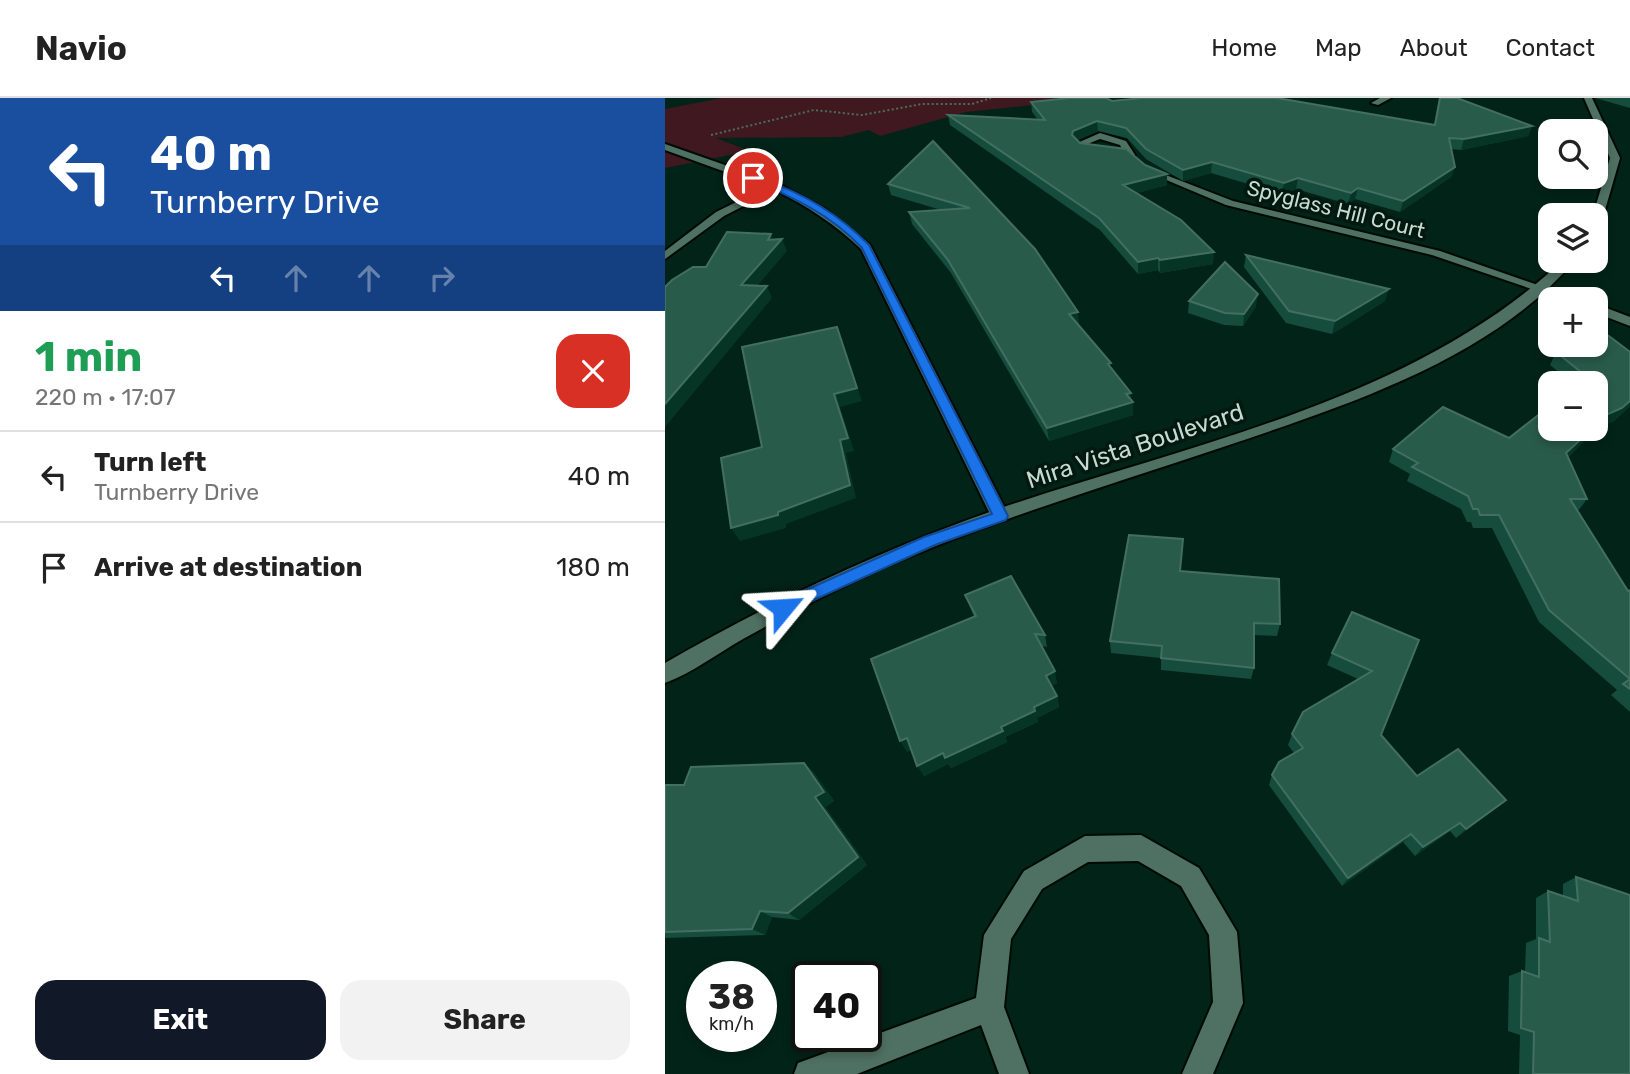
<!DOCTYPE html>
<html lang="en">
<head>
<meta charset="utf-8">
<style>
  body { margin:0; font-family:Rubik,sans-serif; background:#f2f2f2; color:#222; height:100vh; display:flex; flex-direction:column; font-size:26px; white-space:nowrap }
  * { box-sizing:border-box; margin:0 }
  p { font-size:23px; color:#767676 }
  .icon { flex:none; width:38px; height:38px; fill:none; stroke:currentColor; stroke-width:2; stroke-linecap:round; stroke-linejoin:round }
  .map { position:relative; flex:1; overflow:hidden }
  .details { display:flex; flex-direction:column; background:#fff; width:665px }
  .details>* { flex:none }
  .top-card { background:#1a4fa0; color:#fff; overflow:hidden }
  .controls { position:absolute; left:873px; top:21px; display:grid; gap:14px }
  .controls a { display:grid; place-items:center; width:70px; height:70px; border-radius:14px; background:#fff; box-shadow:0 4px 10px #0003; font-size:35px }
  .speed { position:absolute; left:21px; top:863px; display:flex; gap:14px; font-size:35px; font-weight:700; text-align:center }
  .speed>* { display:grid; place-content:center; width:91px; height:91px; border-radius:50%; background:#fff; box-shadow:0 4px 10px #0003; line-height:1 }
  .speed small { font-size:18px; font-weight:400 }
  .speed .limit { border:4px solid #111; border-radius:10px; background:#fff; color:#111 }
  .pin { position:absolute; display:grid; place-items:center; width:60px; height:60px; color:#fff; margin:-30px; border:4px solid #fff; border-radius:50%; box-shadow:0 2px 7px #0007 }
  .me { position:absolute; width:77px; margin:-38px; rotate:63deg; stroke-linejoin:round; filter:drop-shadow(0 0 5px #0008) }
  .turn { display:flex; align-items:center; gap:24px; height:147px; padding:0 35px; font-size:32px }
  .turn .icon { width:91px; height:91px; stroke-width:2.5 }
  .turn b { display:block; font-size:49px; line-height:60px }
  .lanes { display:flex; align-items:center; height:66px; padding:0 35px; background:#0003; justify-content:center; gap:35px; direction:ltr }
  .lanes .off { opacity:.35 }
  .round { display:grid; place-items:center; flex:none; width:74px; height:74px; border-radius:21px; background:#f2f2f2 }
  .overview { display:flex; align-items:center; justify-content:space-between; height:119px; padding:0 35px }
  h1 { font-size:42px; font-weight:700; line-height:52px; color:#1e9e55 }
  .button { display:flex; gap:14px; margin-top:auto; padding:14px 35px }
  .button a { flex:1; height:80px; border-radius:21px; background:#111827; color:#fff; font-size:28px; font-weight:700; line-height:80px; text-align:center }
  .button a+a { background:#f2f2f2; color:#222 }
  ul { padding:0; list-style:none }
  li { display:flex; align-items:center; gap:21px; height:91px; padding:0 35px; border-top:2px solid #e0e0e0 }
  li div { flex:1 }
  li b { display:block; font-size:26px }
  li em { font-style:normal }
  header { display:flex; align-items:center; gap:42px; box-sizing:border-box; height:98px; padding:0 35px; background:#fff; border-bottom:2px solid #e0e0e0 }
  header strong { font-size:33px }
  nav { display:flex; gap:38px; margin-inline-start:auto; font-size:24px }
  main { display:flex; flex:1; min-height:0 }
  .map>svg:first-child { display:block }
</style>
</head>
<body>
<header>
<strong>Navio</strong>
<nav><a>Home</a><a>Map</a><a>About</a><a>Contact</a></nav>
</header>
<main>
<section class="details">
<div class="top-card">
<div class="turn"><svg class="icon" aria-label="left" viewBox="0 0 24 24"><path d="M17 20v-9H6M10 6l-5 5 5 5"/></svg><div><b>40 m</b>Turnberry Drive</div></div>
<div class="lanes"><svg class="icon" aria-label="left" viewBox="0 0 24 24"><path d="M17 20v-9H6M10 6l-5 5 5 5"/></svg><svg class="icon off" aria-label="ahead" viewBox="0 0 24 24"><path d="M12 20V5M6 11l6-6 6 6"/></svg><svg class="icon off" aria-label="ahead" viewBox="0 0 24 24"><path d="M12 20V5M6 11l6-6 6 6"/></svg><svg class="icon off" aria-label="right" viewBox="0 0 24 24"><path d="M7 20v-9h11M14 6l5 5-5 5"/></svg></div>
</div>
<div class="overview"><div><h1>1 min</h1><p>220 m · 17:07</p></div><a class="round" style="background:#d93025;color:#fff"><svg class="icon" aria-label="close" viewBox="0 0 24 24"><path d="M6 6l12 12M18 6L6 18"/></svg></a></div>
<ul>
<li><svg class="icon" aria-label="left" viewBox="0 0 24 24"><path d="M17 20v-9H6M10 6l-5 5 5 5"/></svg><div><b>Turn left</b><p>Turnberry Drive</p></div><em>40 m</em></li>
<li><svg class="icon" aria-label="arrive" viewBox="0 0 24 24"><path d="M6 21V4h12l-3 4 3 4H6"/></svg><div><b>Arrive at destination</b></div><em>180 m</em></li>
</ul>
<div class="button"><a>Exit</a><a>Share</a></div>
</section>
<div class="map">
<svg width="965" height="976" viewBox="0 0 965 976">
  <rect width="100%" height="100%" fill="#022318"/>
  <!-- green -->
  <polygon fill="#3f191f" points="57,0 433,0 301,14 215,38 204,32 176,39 51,40 85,53 0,70 0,11"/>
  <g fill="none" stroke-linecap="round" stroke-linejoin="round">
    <!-- minor casing -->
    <g stroke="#000b05" stroke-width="4">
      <g id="minor">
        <polygon points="715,0 726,0 713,7 706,5"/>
        <path d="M435 35 461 43 470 57 465 60 419 54 410 46ZM435 41 455 47 458 53 420 47Z"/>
        <path d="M0 46 114 86 160 111 205 147 344 418 341 422H329L326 418 196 151C170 126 142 108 110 92L59 118 0 161V153L51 114 102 89 0 52Z"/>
        <polygon points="475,67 568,103 775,153 913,201 896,201 767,157 561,107 475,71"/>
        <polygon points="931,206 965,219 965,228 931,215"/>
        <polygon points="476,737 534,770 572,834 578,905 548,976 517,976 548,904 544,837 516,788 473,763 423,764 377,791 346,841 339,909 364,976 334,976 316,927 192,976 129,976 133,965 311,900 319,837 359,773 420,738"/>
      </g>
    </g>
    <!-- tertiary casing -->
    <g stroke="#000b05" stroke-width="4">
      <g id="tertiary">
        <polygon points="919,0 927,0 955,60 936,126 931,129 931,117 928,117 945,60"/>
        <path d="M897 163H909C826 262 676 309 558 349 451 385 343 417 239 461 184 484 130 512 78 541 53 555 27 575 0 585V565C107 503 218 451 336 410 525 346 748 303 897 163Z"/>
      </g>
    </g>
    <!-- path -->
    <polyline stroke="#4f6b61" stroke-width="2" stroke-dasharray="2 2.5" stroke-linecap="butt" points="46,37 149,12 197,17 257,6 307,6 326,0"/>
    <!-- minor -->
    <use href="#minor" fill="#4f7163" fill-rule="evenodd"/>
    <!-- tertiary -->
    <use href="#tertiary" fill="#4f7163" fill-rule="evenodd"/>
  </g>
  <!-- wall -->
  <g fill="#164c3b">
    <polygon points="774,0 867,28 863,38 796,52 786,51 790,69 786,79 735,114 690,101 683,106 631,91 617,96 546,75 518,83 481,61 462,40 433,33 412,42 415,45 480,67 502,76 502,87 471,95 548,166 495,175 493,172 473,176 435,132 285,27 283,17 373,22 367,14 366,4 447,3 769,26"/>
    <polygon points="930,0 965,0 965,10"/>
    <polygon points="268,43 413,226 447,271 468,304 468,317 384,343 286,175 247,126 244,114 276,112 226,97 223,86"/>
    <polygon points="581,157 720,203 667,236 621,225 579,169"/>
    <polygon points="524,203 591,208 578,228 559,227 523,215"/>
    <polygon points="931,231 944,238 965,254 965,308 949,323 934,329 903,359 922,401 913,413 963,493 965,492 965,614 946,597 952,592 874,524 827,430 808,430 806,424 802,424 796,411 742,383 745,376 724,364 728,351 778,309 844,340 886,307 886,331 931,331 931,285 907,285 885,267 891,254 902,247 931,247"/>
    <polygon points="515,473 615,526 612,538 589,537 589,570 586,581 496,572 496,560 446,555 445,543"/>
    <polygon points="300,497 380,537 382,549 377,548 392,585 386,588 392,598 394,609 372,620 373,624 340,639 342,644 286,670 283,666 259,678 247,651 242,654 309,519"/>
    <polygon points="754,542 716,637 752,678 830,711 791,740 785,733 750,758 738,744 677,788 604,687 607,677 629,655 623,647 627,636 693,581 662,567 667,555"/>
    <polygon points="139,665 149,675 169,703 160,709 202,767 134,822 107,819 100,837 0,840 0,687 19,687"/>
    <polygon points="911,779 965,976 854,976 855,937 843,933 844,878 857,873 860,874 861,845 871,841 871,800 883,793 898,798 898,786"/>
  </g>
  <!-- shaded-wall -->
  <g fill="#063526">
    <polygon points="432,23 433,33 409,44 407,37 408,33"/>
    <polygon points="867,28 863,38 796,52 799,41"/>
    <polygon points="547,64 546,75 518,83 518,72"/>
    <polygon points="790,69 786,79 735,114 738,103"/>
    <polygon points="502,76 502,87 459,99 458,87"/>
    <polygon points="633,80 631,91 617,96 619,85"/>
    <polygon points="693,90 690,101 683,106 686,95"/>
    <polygon points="106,136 111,148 117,141 122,153 82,200 76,187"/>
    <polygon points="549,154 548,166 495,175 495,162"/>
    <polygon points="493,160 493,172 473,176 473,164"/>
    <polygon points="102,188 107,200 0,329 0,306"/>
    <polygon points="724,191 720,203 667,236 670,223"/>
    <polygon points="593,196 591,208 578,228 579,216"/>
    <polygon points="413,214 414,226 404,216"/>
    <polygon points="172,229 197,303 175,309 189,353 181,355 191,400 121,426 121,430 75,443 66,430 113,414 175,342 169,296"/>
    <polygon points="466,295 466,304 468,304 468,317 384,343 382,330"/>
    <polygon points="965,303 965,308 949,323 934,329 893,368 901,355 927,331 931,331 931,327 943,316"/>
    <polygon points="390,573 392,585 384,589 381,578"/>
    <polygon points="392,598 394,609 372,620 373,624 340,639 342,644 286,670 283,666 259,678 252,668 336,629 369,609"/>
    <polygon points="242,640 249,650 242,654 235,643"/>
    <polygon points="139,665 149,675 169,703 160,709 202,767 134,822 123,815 150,699"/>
    <polygon points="841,702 830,711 791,740 801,731"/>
    <polygon points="795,725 785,733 750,758 758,749"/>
    <polygon points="746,736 738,744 677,788 683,780"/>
    <polygon points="95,813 107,819 100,837 87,831"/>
  </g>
  <!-- building -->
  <g fill="#295b4b" stroke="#426f60" stroke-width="2">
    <polygon points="405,0 441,0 447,3 477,0 612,0 770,27 775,0 792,0 867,28 799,41 784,40 790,69 738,103 693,90 686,95 633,80 619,85 547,64 518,72 481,51 461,30 432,23 408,33 407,37 415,45 461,51 480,67 502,76 458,87 516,122 549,154 495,162 493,160 473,164 434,120 283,17 380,22 366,4"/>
    <polygon points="268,43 370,151 413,214 404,216 446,265 443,266 466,295 461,296 468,304 382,330 283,162 244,114 305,110 223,86"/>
    <polygon points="62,134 106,136 103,142 117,141 76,187 102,188 0,306 0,189 7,182 28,169 41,169"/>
    <polygon points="581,157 724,191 670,223 633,215 624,213"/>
    <polygon points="560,164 593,196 579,216 560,215 524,203"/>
    <polygon points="172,229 192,290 169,296 183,340 175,342 185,387 113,414 113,417 66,430 56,360 97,349 77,249"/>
    <polygon points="931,231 944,238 965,254 965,303 957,310 943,316 931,327 931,285 912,285 921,278 891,254 902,247 931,247"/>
    <polygon points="886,307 886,331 927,331 901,355 922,401 905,401 963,493 965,492 965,591 958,586 965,581 884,512 834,417 815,417 813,411 808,411 803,398 747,369 753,365 728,351 778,309 844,340"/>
    <polygon points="464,437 518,441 515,473 614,481 615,526 589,525 589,570 496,560 497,548 445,543"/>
    <polygon points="346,478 380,537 370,536 390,573 381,578 392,598 369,609 370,613 336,629 338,633 280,660 278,655 252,668 242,640 235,643 206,561 311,518 300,497"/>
    <polygon points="687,514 754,542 716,637 752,678 793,651 841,702 801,731 795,725 758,749 746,736 683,780 607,677 614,664 638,650 627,636 638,614 707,573 667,555"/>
    <polygon points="139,665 159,694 150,699 193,759 123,815 95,813 87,831 0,834 0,687 19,687 26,669"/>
    <polygon points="911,779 965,797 965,976 868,976 869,934 856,930 857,873 874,879 874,840 885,844 883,793 913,803"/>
  </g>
  <!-- route -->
  <path fill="#1a73e8" stroke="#114b97" stroke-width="2" d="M88 78C133 92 171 113 204 147L343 418 341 422 270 447 118 516 112 515V505L259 439 327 416 197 150C165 116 128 99 86 82Z"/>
  <g text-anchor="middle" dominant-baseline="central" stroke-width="7" stroke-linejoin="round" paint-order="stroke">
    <!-- far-street labels -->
    <g font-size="21" fill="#c7dad1" stroke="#011910">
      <text transform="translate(671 111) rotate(14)">Spyglass Hill Court</text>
    </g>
    <!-- street labels -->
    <g font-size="24" fill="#c7dad1" stroke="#011910">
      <text transform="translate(470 348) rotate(-18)">Mira Vista Boulevard</text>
    </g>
  </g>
</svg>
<div class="controls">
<a><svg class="icon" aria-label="search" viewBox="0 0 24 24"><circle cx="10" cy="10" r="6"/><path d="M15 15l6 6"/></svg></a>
<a><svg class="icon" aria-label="layers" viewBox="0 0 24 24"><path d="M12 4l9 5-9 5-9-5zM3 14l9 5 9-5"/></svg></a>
<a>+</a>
<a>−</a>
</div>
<div class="speed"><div>38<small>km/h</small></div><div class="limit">40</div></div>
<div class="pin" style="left:88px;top:80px;background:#d93025"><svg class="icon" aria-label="arrive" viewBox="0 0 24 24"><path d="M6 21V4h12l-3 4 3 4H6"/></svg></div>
<svg class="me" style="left:118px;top:510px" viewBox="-20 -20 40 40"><path d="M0-17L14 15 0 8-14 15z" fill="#1a73e8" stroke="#fff" stroke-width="4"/></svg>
</div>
</main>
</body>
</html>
